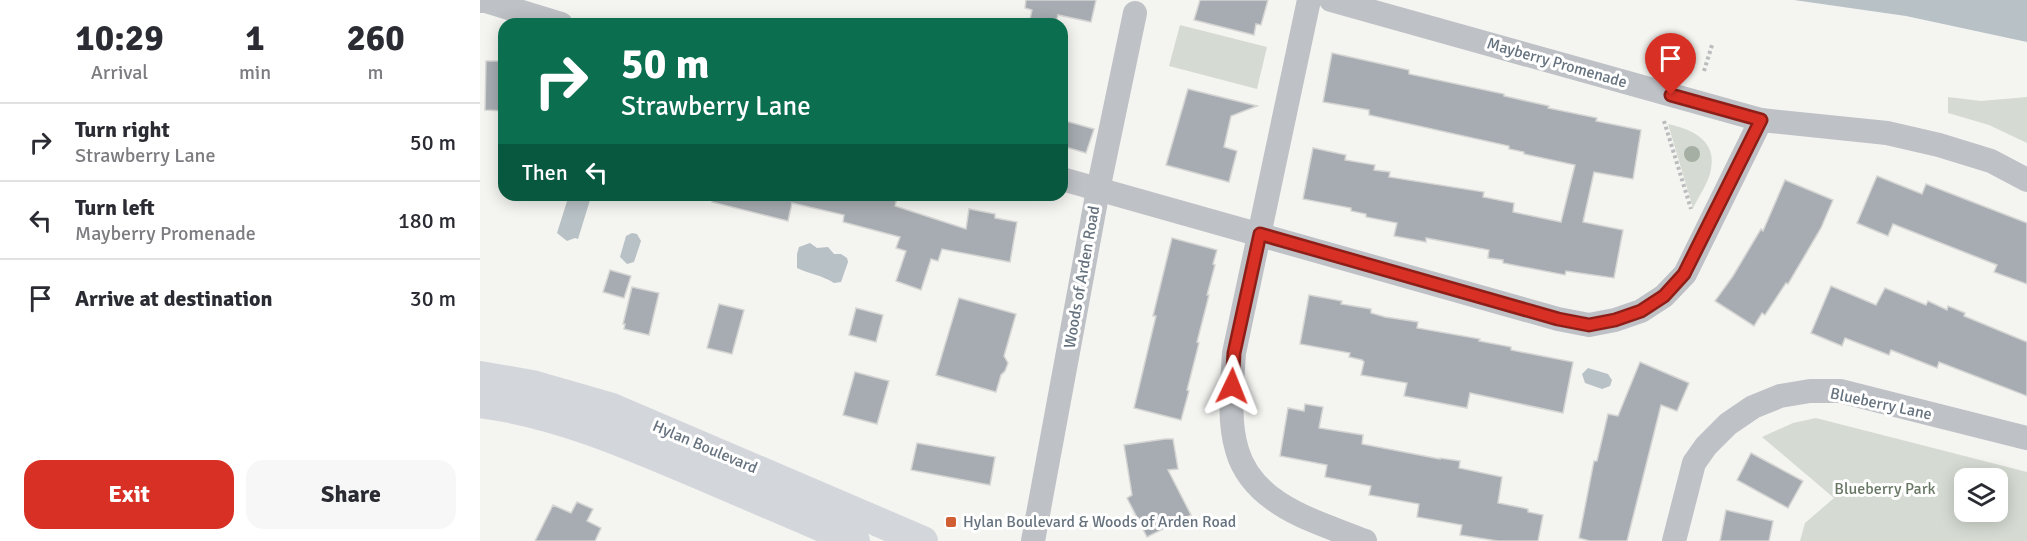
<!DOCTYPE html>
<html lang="en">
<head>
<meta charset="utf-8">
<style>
  body { margin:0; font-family:Signika,sans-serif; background:#f7f7f7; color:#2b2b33; height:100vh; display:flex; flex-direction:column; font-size:22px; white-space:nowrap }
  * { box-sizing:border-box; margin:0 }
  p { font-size:20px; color:#7c7c81 }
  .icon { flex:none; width:33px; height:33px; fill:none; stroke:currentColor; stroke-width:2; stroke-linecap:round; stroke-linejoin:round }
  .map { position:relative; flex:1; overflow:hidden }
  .details { display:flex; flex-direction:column; background:#fff; width:480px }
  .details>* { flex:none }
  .banner { position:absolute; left:18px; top:18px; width:570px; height:183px; border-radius:18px; box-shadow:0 3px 15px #0003; background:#0b6e4f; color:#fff; overflow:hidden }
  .tools { position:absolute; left:1474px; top:468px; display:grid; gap:12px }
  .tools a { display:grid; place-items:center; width:54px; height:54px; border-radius:12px; background:#fff; box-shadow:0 3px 15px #0003; font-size:30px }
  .pin { position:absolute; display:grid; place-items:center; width:51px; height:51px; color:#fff; margin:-62px -26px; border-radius:50% 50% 50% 0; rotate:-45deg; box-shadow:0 0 6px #0007 }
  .pin .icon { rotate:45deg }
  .me { position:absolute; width:66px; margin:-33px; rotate:2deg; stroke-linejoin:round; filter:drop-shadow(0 0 4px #0008) }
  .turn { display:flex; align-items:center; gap:21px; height:126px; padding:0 24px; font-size:27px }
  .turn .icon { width:78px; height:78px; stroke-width:2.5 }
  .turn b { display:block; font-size:42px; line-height:51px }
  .then { display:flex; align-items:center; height:57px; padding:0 24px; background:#0003; gap:12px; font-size:22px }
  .eta { display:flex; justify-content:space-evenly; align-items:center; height:102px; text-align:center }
  .eta b { font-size:36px; font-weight:700; line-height:42px }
  .button { display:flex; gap:12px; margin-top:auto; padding:12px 24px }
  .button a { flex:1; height:69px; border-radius:18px; background:#d93025; color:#fff; font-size:24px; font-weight:700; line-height:69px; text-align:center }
  .button a+a { background:#f7f7f7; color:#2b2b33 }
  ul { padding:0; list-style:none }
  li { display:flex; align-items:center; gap:18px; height:78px; padding:0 24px; border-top:2px solid #e1e1e2 }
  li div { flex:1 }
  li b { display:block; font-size:22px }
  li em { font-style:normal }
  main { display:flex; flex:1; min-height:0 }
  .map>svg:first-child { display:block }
</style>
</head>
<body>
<main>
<section class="details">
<div class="eta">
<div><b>10:29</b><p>Arrival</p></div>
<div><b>1</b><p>min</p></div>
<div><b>260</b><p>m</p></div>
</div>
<ul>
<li><svg class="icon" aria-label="right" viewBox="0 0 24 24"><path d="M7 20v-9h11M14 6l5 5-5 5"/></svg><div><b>Turn right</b><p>Strawberry Lane</p></div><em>50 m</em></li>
<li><svg class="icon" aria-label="left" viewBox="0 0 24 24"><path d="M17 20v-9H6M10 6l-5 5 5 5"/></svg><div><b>Turn left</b><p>Mayberry Promenade</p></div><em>180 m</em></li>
<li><svg class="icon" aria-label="arrive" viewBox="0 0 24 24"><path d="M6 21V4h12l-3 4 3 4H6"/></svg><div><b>Arrive at destination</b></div><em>30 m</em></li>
</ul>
<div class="button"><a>Exit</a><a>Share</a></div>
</section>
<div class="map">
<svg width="1547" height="541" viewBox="0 0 1547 541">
  <rect width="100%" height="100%" fill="#f4f4f1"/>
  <!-- green -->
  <g fill="#d5dbd2" fill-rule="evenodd">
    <polygon points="700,25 787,47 777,89 689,66"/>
    <polygon points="1468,97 1501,101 1547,97 1547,143 1509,125 1468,113"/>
    <path d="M1188 124C1211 129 1237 140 1231 169 1229 182 1219 196 1213 208Z"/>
    <path d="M1336 418 1547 472V541H1320L1325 523 1354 498 1282 437 1313 423ZM1485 478H1518V512H1485Z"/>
  </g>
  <!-- water -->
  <g fill="#b8c1c6">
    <polygon points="1314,0 1547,0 1547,42 1426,16"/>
    <polygon points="89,195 105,195 106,199 110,200 98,239 95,238 87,241 77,233"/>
    <polygon points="152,233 157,234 161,241 154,262 147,264 140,257 146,236"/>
    <path d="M330 243 337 248 348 247 354 254H361L367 258 368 262 361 282 354 283C342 275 329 274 317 268V254L319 247Z"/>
    <polygon points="1108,368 1128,374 1132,380 1130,386 1122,389 1105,383 1102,374"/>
  </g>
  <!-- building -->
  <g fill="#a6acb1" stroke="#d5d5d4" stroke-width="1.5">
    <polygon points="546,0 616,0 611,22 578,15 576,24 549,24 552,10 545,8"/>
    <polygon points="720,0 788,0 781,25 776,24 774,35 714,20"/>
    <polygon points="852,53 929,70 929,74 1024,94 1024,96 1069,106 1068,108 1117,118 1116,121 1161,130 1153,179 1114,172 1103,222 1143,230 1134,278 1086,271 1085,275 1023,263 1023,260 1008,258 1009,250 946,238 946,242 914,236 917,223 886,217 886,214 871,211 871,208 823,199 833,148 866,155 865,160 895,165 894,170 910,172 909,177 1004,192 1003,197 1034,203 1033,212 1081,222 1095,165 1044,154 1044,152 1029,149 1029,146 889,115 889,110 843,102"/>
    <polygon points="6,61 24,61 24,111 5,110"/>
    <polygon points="708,89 777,106 751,116 744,147 757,151 749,182 686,165"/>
    <polygon points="582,120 614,129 606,153 582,146"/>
    <polygon points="1397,176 1442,194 1446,184 1547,223 1547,284 1514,272 1517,265 1413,224 1408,236 1377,223"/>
    <polygon points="1305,180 1353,200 1341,228 1308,284 1306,283 1285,315 1282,313 1274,326 1235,301 1253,276 1281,229 1283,231"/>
    <polygon points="233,195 405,195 417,198 415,206 486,229 489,209 515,214 515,218 537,222 530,262 462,249 458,261 451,259 441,290 416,281 426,251 416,248 420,237 363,222 364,215 312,203 308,221 232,202"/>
    <polygon points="692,238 737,250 733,264 735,265 727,295 729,295 717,342 719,343 707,390 709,391 701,420 654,408 676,316 673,316"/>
    <polygon points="130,270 151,276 144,298 123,292"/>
    <polygon points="1351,286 1396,305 1405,288 1446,305 1448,301 1467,310 1468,306 1485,313 1484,316 1547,342 1547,396 1459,362 1457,368 1411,350 1409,355 1365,338 1362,346 1331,333"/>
    <polygon points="152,287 179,293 169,335 144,329 145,324 143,324"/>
    <polygon points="829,295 862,301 861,304 891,309 891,313 905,317 938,322 937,328 1000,339 999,341 1031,347 1031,350 1093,362 1083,413 990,393 987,408 924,396 927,383 881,375 884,362 882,360 869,357 870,353 820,344"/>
    <polygon points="479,298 536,314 524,356 528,363 525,371 521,375 516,392 456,375"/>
    <polygon points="239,304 264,310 252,354 227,348"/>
    <polygon points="376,308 403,315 396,342 369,335"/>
    <polygon points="1160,362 1209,383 1197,411 1181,405 1147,541 1110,541 1099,538 1114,461 1117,461 1128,414 1138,416"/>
    <polygon points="375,372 409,381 397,424 363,415"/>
    <polygon points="825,404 843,407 839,428 883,435 882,444 960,459 960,458 980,461 979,468 1022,477 1018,503 1048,509 1048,512 1063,515 1058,541 1018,541 980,535 982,525 937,517 939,504 889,495 891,486 845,477 847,465 800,456 808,408 824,411"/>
    <polygon points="685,439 693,439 698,469 688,470 711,515 667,537 647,498 652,495 644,445"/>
    <polygon points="437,443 515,457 510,485 431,470"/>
    <polygon points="1271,453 1323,481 1308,508 1257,480"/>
    <polygon points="97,502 113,509 107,521 121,528 115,541 55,541 73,505 91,513"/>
    <polygon points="1246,510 1293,521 1289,541 1240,541"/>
  </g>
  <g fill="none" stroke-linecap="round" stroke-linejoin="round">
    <!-- path -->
    <g stroke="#babcbe" stroke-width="4" stroke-dasharray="3 3" stroke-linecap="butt">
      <polyline points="1224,71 1232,45"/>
      <polyline points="1184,121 1211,209"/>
    </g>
    <!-- minor -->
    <g stroke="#bec1c5" stroke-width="24">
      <path d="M829 0 754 353C752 385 748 420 757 450 773 506 838 522 885 541"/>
      <polyline points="851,0 1281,120 1407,133 1459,145 1511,161 1547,180"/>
      <polyline points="0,1 6,1 81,24"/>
      <polyline points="582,179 1078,319 1109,325 1135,320 1161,311 1184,296 1205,274 1281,120"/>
      <polyline points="553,541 618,190 655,13"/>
      <polyline points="1194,541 1214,463 1226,446 1248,424 1273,407 1300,396 1330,391 1360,391 1547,438"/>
    </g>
    <!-- major -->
    <g stroke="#d3d7db" stroke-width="30">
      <polyline points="0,376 52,385 132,408 443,541"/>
      <path d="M0 403C76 413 146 443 216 473 269 496 322 518 375 541"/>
    </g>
  </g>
  <!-- trees -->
  <circle fill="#a6afa3" cx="1212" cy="154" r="8"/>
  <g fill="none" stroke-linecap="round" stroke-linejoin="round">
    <!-- route casing -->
    <g stroke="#8d1f18" stroke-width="15">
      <polyline id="route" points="752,386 754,353 780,234 1078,319 1109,325 1135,320 1161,311 1184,296 1204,274 1281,120 1191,95"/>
    </g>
    <!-- route -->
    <use href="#route" stroke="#d93025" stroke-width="10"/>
  </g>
  <!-- markers -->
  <rect fill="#d15f34" stroke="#fff" stroke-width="2" x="465" y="516" width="12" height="12" rx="3"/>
  <g text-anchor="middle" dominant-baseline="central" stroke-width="6" stroke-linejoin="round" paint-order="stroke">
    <!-- street labels -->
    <g font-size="16" fill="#66737f" stroke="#fff">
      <text transform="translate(1077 63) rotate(16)">Mayberry Promenade</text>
      <text transform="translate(602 277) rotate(-80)">Woods of Arden Road</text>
      <text transform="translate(1401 404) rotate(12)">Blueberry Lane</text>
      <text transform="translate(225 447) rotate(23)">Hylan Boulevard</text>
    </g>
    <!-- park labels -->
    <g font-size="16" fill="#677764" stroke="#fff">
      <text x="1405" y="489">Blueberry Park</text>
    </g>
    <!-- poi labels -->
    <g font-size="16" fill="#66737f" stroke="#fff" text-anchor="start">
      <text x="483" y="522">Hylan Boulevard &amp; Woods of Arden Road</text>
    </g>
  </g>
</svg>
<div class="tools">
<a><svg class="icon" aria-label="layers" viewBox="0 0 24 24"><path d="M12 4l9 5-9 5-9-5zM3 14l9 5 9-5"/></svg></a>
</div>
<div class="pin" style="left:1191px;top:95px;background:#d93025"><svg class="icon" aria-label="arrive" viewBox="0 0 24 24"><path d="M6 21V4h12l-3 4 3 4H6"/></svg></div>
<svg class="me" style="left:752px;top:386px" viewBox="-20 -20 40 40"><path d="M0-17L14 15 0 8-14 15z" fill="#d93025" stroke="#fff" stroke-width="4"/></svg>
<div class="banner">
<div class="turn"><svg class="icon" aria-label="right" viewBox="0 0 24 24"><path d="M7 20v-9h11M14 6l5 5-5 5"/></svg><div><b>50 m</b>Strawberry Lane</div></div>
<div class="then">Then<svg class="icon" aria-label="left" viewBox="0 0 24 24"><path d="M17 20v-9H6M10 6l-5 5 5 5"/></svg></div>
</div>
</div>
</main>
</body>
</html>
